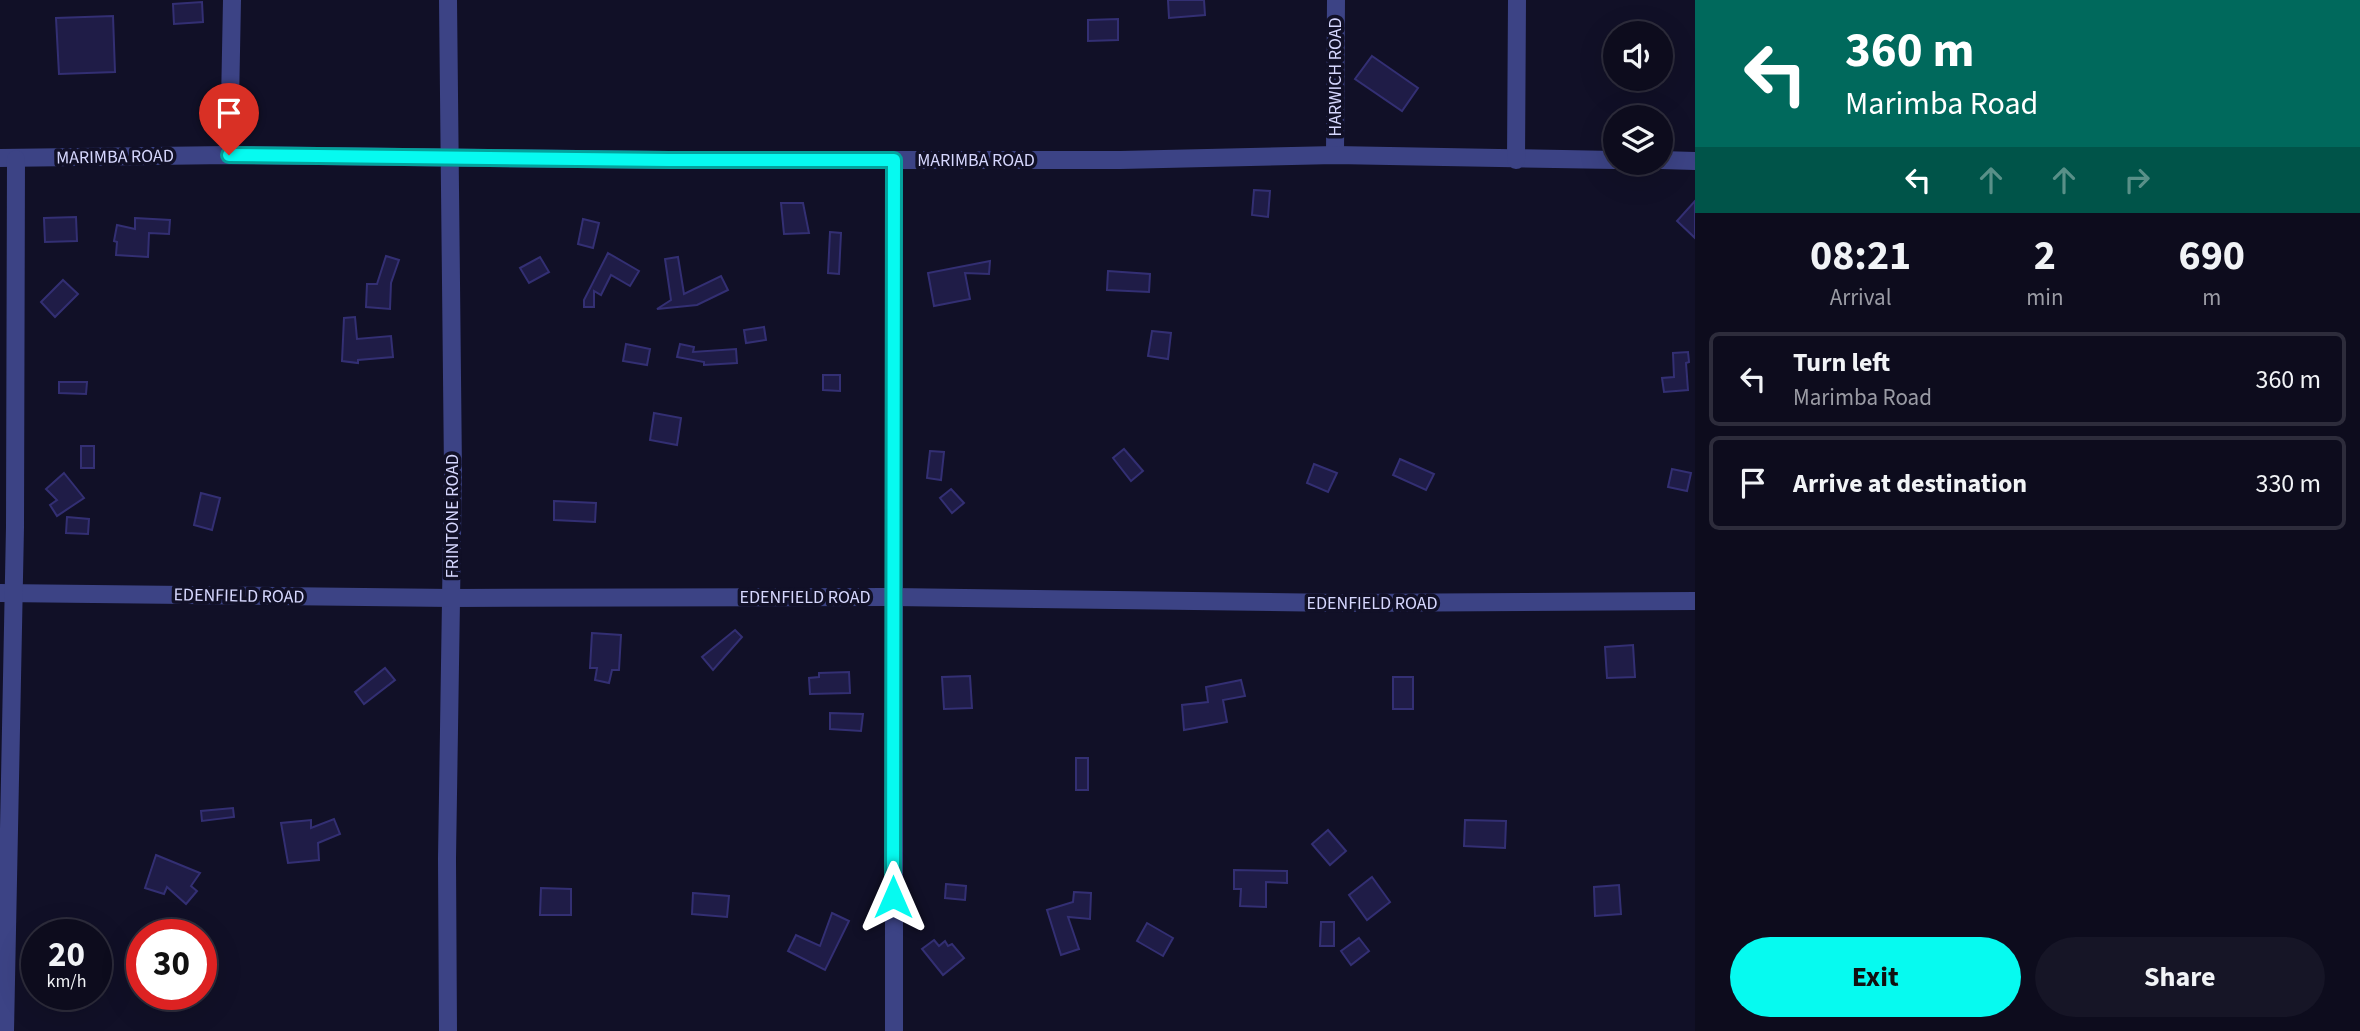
<!DOCTYPE html>
<html lang="en">
<head>
<meta charset="utf-8">
<style>
  body { margin:0; font-family:"Source Sans 3",sans-serif; background:#161526; color:#f1f3f6; height:100vh; display:flex; flex-direction:column; font-size:26px; white-space:nowrap }
  * { box-sizing:border-box; margin:0 }
  p { font-size:23px; color:#9a9ba4 }
  .icon { flex:none; width:38px; height:38px; fill:none; stroke:currentColor; stroke-width:2; stroke-linecap:round; stroke-linejoin:round }
  .map { position:relative; flex:1; overflow:hidden }
  .side { display:flex; flex-direction:column; background:#0d0c1d; width:665px }
  .side>* { flex:none }
  .guide { background:#00695c; color:#fff; overflow:hidden }
  .buttons { position:absolute; left:1603px; top:21px; display:grid; gap:14px }
  .buttons a { display:grid; place-items:center; width:70px; height:70px; border-radius:50%; background:#0d0c1d; box-shadow:0 7px 28px #0002,0 0 0 2px #2d2c3b; font-size:35px }
  .speed { position:absolute; left:21px; top:919px; display:flex; gap:14px; font-size:35px; font-weight:700; text-align:center }
  .speed>* { display:grid; place-content:center; width:91px; height:91px; border-radius:50%; background:#0d0c1d; box-shadow:0 7px 28px #0002,0 0 0 2px #2d2c3b; line-height:1 }
  .speed small { font-size:18px; font-weight:400 }
  .speed .limit { border:10px solid #d22; background:#fff; color:#111 }
  .pin { position:absolute; display:grid; place-items:center; width:60px; height:60px; color:#fff; margin:-72px -30px; border-radius:50% 50% 50% 0; rotate:-45deg; box-shadow:0 0 7px #0007 }
  .pin .icon { rotate:45deg }
  .me { position:absolute; width:77px; margin:-38px; rotate:0deg; stroke-linejoin:round; filter:drop-shadow(0 0 5px #0008) }
  .turn { display:flex; align-items:center; gap:24px; height:147px; padding:0 35px; font-size:32px }
  .turn .icon { width:91px; height:91px; stroke-width:2.5 }
  .turn b { display:block; font-size:49px; line-height:60px }
  .lanes { display:flex; align-items:center; height:66px; padding:0 35px; background:#0003; justify-content:center; gap:35px; direction:ltr }
  .lanes .off { opacity:.35 }
  .eta { display:flex; justify-content:space-evenly; align-items:center; height:119px; text-align:center }
  .eta b { font-size:42px; font-weight:700; line-height:49px }
  .cta { display:flex; gap:14px; margin-top:auto; padding:14px 35px }
  .cta a { flex:1; height:80px; border-radius:42px; background:#06faf0; color:#111; font-size:28px; font-weight:700; line-height:80px; text-align:center }
  .cta a+a { background:#161526; color:#f1f3f6 }
  ul { padding:0; list-style:none }
  li { display:flex; align-items:center; gap:21px; height:94px; margin:0 14px 10px; padding:0 21px; border:4px solid #2d2c3b; border-radius:10px }
  li div { flex:1 }
  li b { display:block; font-size:26px }
  li em { font-style:normal }
  main { display:flex; flex:1; min-height:0 }
  .map>svg:first-child { display:block }
</style>
</head>
<body>
<main>
<div class="map">
<svg width="1695" height="1031" viewBox="0 0 1695 1031">
  <rect width="100%" height="100%" fill="#111027"/>
  <!-- building -->
  <g fill="#1f1c47" stroke="#332f73" stroke-width="2">
    <polygon points="1168,0 1204,0 1205,15 1169,18"/>
    <polygon points="202,2 203,22 174,24 173,4"/>
    <polygon points="113,16 115,72 59,74 56,18"/>
    <polygon points="1118,19 1118,40 1088,41 1088,20"/>
    <polygon points="1372,56 1418,88 1402,111 1355,79"/>
    <polygon points="1254,190 1270,191 1268,217 1252,215"/>
    <polygon points="1695,201 1695,238 1677,221"/>
    <polygon points="781,203 803,203 809,233 784,234"/>
    <polygon points="76,217 77,241 45,242 44,218"/>
    <polygon points="135,218 170,220 169,234 149,233 148,257 116,255 117,242 114,241 117,225 135,229"/>
    <polygon points="583,219 599,223 593,248 578,244"/>
    <polygon points="830,232 841,233 839,274 828,273"/>
    <polygon points="608,253 639,271 630,286 611,275 601,295 594,291 594,307 584,307 584,300"/>
    <polygon points="386,256 399,260 391,283 390,309 366,307 367,284 377,284"/>
    <polygon points="540,257 549,272 529,283 520,268"/>
    <polygon points="678,257 684,294 721,276 728,290 697,305 657,309 671,300 665,259"/>
    <polygon points="990,261 989,274 965,273 970,299 934,306 928,273"/>
    <polygon points="1108,271 1150,274 1149,292 1107,290"/>
    <polygon points="63,280 78,294 55,317 41,302"/>
    <polygon points="355,317 357,339 391,336 393,357 358,360 358,363 342,361 344,318"/>
    <polygon points="764,327 766,340 746,343 744,330"/>
    <polygon points="1152,331 1171,333 1168,359 1148,356"/>
    <polygon points="626,344 650,349 647,365 623,361"/>
    <polygon points="680,344 694,347 693,352 736,349 737,363 704,365 704,362 677,357"/>
    <polygon points="1688,352 1689,362 1686,363 1688,390 1664,392 1662,378 1674,377 1673,353"/>
    <polygon points="823,375 840,375 840,391 823,390"/>
    <polygon points="59,382 87,382 86,394 59,393"/>
    <polygon points="654,413 681,418 677,445 650,440"/>
    <rect x="81" y="446" width="13" height="22"/>
    <polygon points="1124,449 1143,471 1131,481 1113,458"/>
    <polygon points="930,451 944,452 941,480 927,478"/>
    <polygon points="1400,459 1434,474 1426,490 1393,475"/>
    <polygon points="1314,464 1337,473 1328,492 1307,483"/>
    <polygon points="1672,469 1691,473 1687,491 1668,487"/>
    <polygon points="64,473 84,498 57,516 50,505 57,500 46,489"/>
    <polygon points="951,489 964,503 952,513 940,498"/>
    <polygon points="201,493 220,498 212,530 194,525"/>
    <polygon points="554,501 596,503 595,522 554,520"/>
    <polygon points="67,517 89,519 88,534 66,533"/>
    <polygon points="735,630 742,637 713,670 702,657"/>
    <polygon points="592,633 621,635 619,670 612,670 609,683 595,680 597,668 590,668"/>
    <polygon points="1633,645 1635,677 1607,678 1605,647"/>
    <polygon points="385,668 395,680 364,704 355,692"/>
    <polygon points="849,672 850,693 810,694 809,678 819,677 819,673"/>
    <polygon points="970,676 972,708 944,709 942,677"/>
    <rect x="1393" y="677" width="20" height="32"/>
    <polygon points="1241,680 1245,696 1223,700 1227,722 1184,730 1182,705 1208,702 1206,687"/>
    <polygon points="830,713 863,714 861,731 830,729"/>
    <rect x="1076" y="758" width="12" height="32"/>
    <polygon points="233,808 234,817 202,821 201,811"/>
    <polygon points="334,819 340,834 318,843 319,860 288,863 281,823 311,820 311,828"/>
    <polygon points="1465,820 1506,821 1505,848 1464,846"/>
    <polygon points="1328,830 1346,851 1330,865 1312,844"/>
    <polygon points="156,855 200,873 191,886 197,891 186,904 167,887 164,894 145,888"/>
    <polygon points="1234,870 1287,871 1287,883 1266,882 1266,907 1240,906 1241,889 1234,889"/>
    <polygon points="1372,877 1390,902 1367,920 1349,895"/>
    <polygon points="946,884 966,886 965,900 945,898"/>
    <polygon points="1619,885 1621,914 1595,916 1594,887"/>
    <polygon points="541,888 571,889 571,915 540,915"/>
    <polygon points="1074,892 1091,893 1090,919 1068,917 1079,949 1061,955 1047,910 1073,902"/>
    <polygon points="693,893 729,896 727,917 692,914"/>
    <polygon points="832,913 849,921 825,970 788,951 796,935 820,946"/>
    <polygon points="1321,922 1334,922 1334,946 1320,946"/>
    <polygon points="1147,923 1173,938 1163,956 1137,941"/>
    <polygon points="1359,938 1369,951 1351,965 1341,951"/>
    <polygon points="934,940 939,946 945,941 948,946 952,944 964,958 943,975 922,949"/>
  </g>
  <g fill="none" stroke-linecap="round" stroke-linejoin="round">
    <!-- minor -->
    <g stroke="#3c4385" stroke-width="18">
      <polyline points="448,0 453,471 447,859 448,1031"/>
      <polyline points="229,155 232,0"/>
      <polyline points="1335,155 1336,0"/>
      <polyline points="0,158 229,155 669,160 1120,160 1335,155 1615,160"/>
      <polyline points="894,160 894,1031"/>
      <polyline points="1516,160 1517,0"/>
      <polyline points="1661,160 1695,161"/>
      <polyline points="0,593 452,598 894,597 1340,603 1695,601"/>
      <polyline points="5,1031 15,527 16,159"/>
    </g>
  </g>
  <g fill="none" stroke-linecap="round" stroke-linejoin="round">
    <!-- route casing -->
    <g stroke="#04a29c" stroke-width="18">
      <polyline id="route" points="229,155 669,160 894,160 893,897"/>
    </g>
    <!-- route -->
    <use href="#route" stroke="#06faf0" stroke-width="12"/>
  </g>
  <g text-anchor="middle" dominant-baseline="central" stroke-width="7" stroke-linejoin="round" paint-order="stroke">
    <!-- street labels -->
    <g font-size="18" fill="#d6d7fe" stroke="#111027">
      <text transform="translate(1335 77) rotate(-90)">HARWICH ROAD</text>
      <text transform="translate(115 157) rotate(-1)">MARIMBA ROAD</text>
      <text x="976" y="160">MARIMBA ROAD</text>
      <text transform="translate(452 516) rotate(-90)">FRINTONE ROAD</text>
      <text transform="translate(239 596) rotate(1)">EDENFIELD ROAD</text>
      <text x="805" y="597">EDENFIELD ROAD</text>
      <text x="1372" y="603">EDENFIELD ROAD</text>
    </g>
  </g>
</svg>
<div class="buttons">
<a><svg class="icon" aria-label="sound" viewBox="0 0 24 24"><path d="M4 9h4l5-4v14l-5-4H4zM17 9q2 3 0 6"/></svg></a>
<a><svg class="icon" aria-label="layers" viewBox="0 0 24 24"><path d="M12 4l9 5-9 5-9-5zM3 14l9 5 9-5"/></svg></a>
</div>
<div class="speed"><div>20<small>km/h</small></div><div class="limit">30</div></div>
<div class="pin" style="left:229px;top:155px;background:#d93025"><svg class="icon" aria-label="arrive" viewBox="0 0 24 24"><path d="M6 21V4h12l-3 4 3 4H6"/></svg></div>
<svg class="me" style="left:893px;top:897px" viewBox="-20 -20 40 40"><path d="M0-17L14 15 0 8-14 15z" fill="#06faf0" stroke="#fff" stroke-width="4"/></svg>
</div>
<section class="side">
<div class="guide">
<div class="turn"><svg class="icon" aria-label="left" viewBox="0 0 24 24"><path d="M17 20v-9H6M10 6l-5 5 5 5"/></svg><div><b>360 m</b>Marimba Road</div></div>
<div class="lanes"><svg class="icon" aria-label="left" viewBox="0 0 24 24"><path d="M17 20v-9H6M10 6l-5 5 5 5"/></svg><svg class="icon off" aria-label="ahead" viewBox="0 0 24 24"><path d="M12 20V5M6 11l6-6 6 6"/></svg><svg class="icon off" aria-label="ahead" viewBox="0 0 24 24"><path d="M12 20V5M6 11l6-6 6 6"/></svg><svg class="icon off" aria-label="right" viewBox="0 0 24 24"><path d="M7 20v-9h11M14 6l5 5-5 5"/></svg></div>
</div>
<div class="eta">
<div><b>08:21</b><p>Arrival</p></div>
<div><b>2</b><p>min</p></div>
<div><b>690</b><p>m</p></div>
</div>
<ul>
<li><svg class="icon" aria-label="left" viewBox="0 0 24 24"><path d="M17 20v-9H6M10 6l-5 5 5 5"/></svg><div><b>Turn left</b><p>Marimba Road</p></div><em>360 m</em></li>
<li><svg class="icon" aria-label="arrive" viewBox="0 0 24 24"><path d="M6 21V4h12l-3 4 3 4H6"/></svg><div><b>Arrive at destination</b></div><em>330 m</em></li>
</ul>
<div class="cta"><a>Exit</a><a>Share</a></div>
</section>
</main>
</body>
</html>
